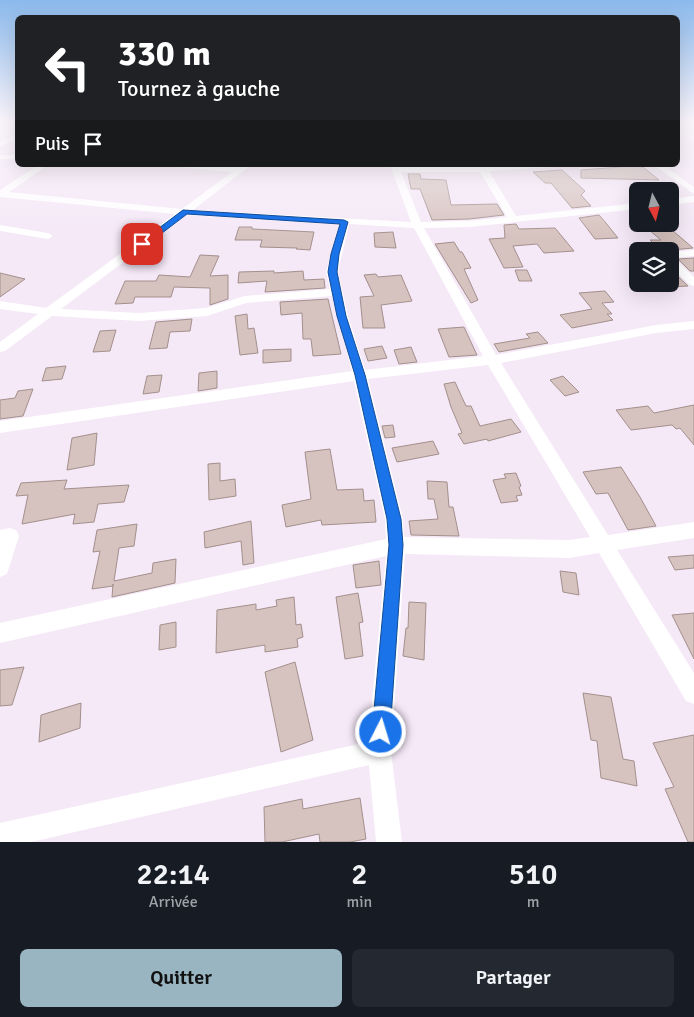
<!DOCTYPE html>
<html lang="fr">
<head>
<meta charset="utf-8">
<style>
  body { margin:0; font-family:Signika,sans-serif; background:#242831; color:#f1f3f6; height:100vh; display:flex; flex-direction:column; font-size:19px; white-space:nowrap }
  * { box-sizing:border-box; margin:0 }
  p { font-size:16px; color:#9ea1a6 }
  .icon { flex:none; width:28px; height:28px; fill:none; stroke:currentColor; stroke-width:2; stroke-linecap:round; stroke-linejoin:round }
  .map { position:relative; height:842px; overflow:hidden }
  .side { display:flex; flex-direction:column; background:#171b24; flex:1 }
  .side>* { flex:none }
  .hud { position:absolute; left:15px; top:15px; width:665px; height:152px; border-radius:8px; box-shadow:0 5px 20px #0002; background:#202124; color:#fff; overflow:hidden }
  .needle { width:32px; rotate:173deg }
  .tools { position:absolute; left:629px; top:182px; display:grid; gap:10px }
  .tools a { display:grid; place-items:center; width:50px; height:50px; border-radius:8px; background:#171b24; box-shadow:0 5px 20px #0002; font-size:25px }
  .pin { position:absolute; display:grid; place-items:center; width:42px; height:42px; color:#fff; margin:-21px; border-radius:10px; box-shadow:0 2px 8px #0006 }
  .me { position:absolute; width:55px; margin:-28px; rotate:5deg; stroke-linejoin:round; filter:drop-shadow(0 0 4px #0008) }
  .turn { display:flex; align-items:center; gap:18px; height:105px; padding:0 20px; font-size:22px }
  .turn .icon { width:65px; height:65px; stroke-width:2.5 }
  .turn b { display:block; font-size:35px; line-height:42px }
  .then { display:flex; align-items:center; height:48px; padding:0 20px; background:#0003; gap:10px; font-size:19px }
  .eta { display:flex; justify-content:space-evenly; align-items:center; height:85px; text-align:center }
  .eta b { font-size:30px; font-weight:600; line-height:35px }
  .cta { display:flex; gap:10px; margin-top:auto; padding:10px 20px }
  .cta a { flex:1; height:58px; border-radius:8px; background:#99b5c1; color:#111; font-size:20px; font-weight:600; line-height:58px; text-align:center }
  .cta a+a { background:#242831; color:#f1f3f6 }
  .map>svg:first-child { display:block }
</style>
</head>
<body>
<div class="map">
<svg width="694" height="842" viewBox="0 0 694 842">
  <rect width="100%" height="100%" fill="#f5e8f7"/>
  <!-- building -->
  <g fill="#d6c2be" stroke="#a3908d">
    <polygon points="633,166 643,167 659,180 581,178 581,170"/>
    <polygon points="562,170 585,191 581,195 591,206 572,208 551,183 545,183 533,172"/>
    <polygon points="408,174 420,174 421,179 446,180 451,205 497,204 504,215 469,219 432,220 420,189 411,189"/>
    <polygon points="599,215 606,223 618,238 595,239 579,218"/>
    <polygon points="516,224 519,229 555,228 574,251 544,253 537,244 513,246 523,267 504,268 489,239 505,238 504,225"/>
    <polygon points="642,224 665,224 693,248 661,251 650,240 661,240"/>
    <polygon points="239,227 252,227 252,229 314,232 310,250 296,249 297,248 260,247 262,240 235,240"/>
    <polygon points="393,232 396,248 375,247 374,233"/>
    <polygon points="454,242 460,252 462,252 471,268 464,269 478,300 471,303 435,244"/>
    <polygon points="200,255 219,256 210,276 228,275 228,299 210,305 210,288 174,287 171,297 135,297 133,303 115,304 125,281 156,281 159,275 190,277"/>
    <polygon points="694,258 694,271 690,271 678,259"/>
    <polygon points="670,269 688,286 670,287"/>
    <polygon points="515,270 527,270 532,281 519,281"/>
    <polygon points="274,271 274,273 303,271 304,280 324,279 325,288 265,292 267,281 238,283 239,272"/>
    <polygon points="0,273 25,279 0,297"/>
    <polygon points="376,274 378,277 401,275 412,301 381,305 385,328 363,328 360,297 374,296 364,275"/>
    <polygon points="605,291 614,302 602,303 612,314 607,314 613,320 572,328 560,315 592,309 579,293"/>
    <polygon points="328,299 341,354 313,356 311,339 303,339 302,313 281,315 280,302"/>
    <polygon points="247,314 248,329 254,328 258,353 240,355 235,316"/>
    <polygon points="192,319 190,331 170,332 167,348 149,349 156,322"/>
    <polygon points="464,327 477,355 449,357 438,329"/>
    <polygon points="116,330 110,351 93,352 100,331"/>
    <polygon points="538,332 548,343 499,352 494,344 530,338 526,334"/>
    <polygon points="382,346 387,358 368,361 364,349"/>
    <polygon points="411,347 417,362 399,364 394,350"/>
    <polygon points="291,349 291,361 263,363 263,350"/>
    <polygon points="66,366 62,379 42,381 46,368"/>
    <polygon points="217,371 217,388 198,391 199,373"/>
    <polygon points="162,375 159,392 143,394 147,376"/>
    <polygon points="563,376 579,392 565,396 550,380"/>
    <polygon points="455,382 466,406 471,406 480,426 511,419 521,432 488,441 487,439 464,444 458,434 462,433 451,407 444,384"/>
    <polygon points="33,389 23,416 0,419 0,400 15,398 18,391"/>
    <polygon points="694,405 694,445 680,428 676,429 672,425 631,430 616,410 648,406 654,413"/>
    <polygon points="393,425 395,437 385,438 382,426"/>
    <polygon points="97,433 94,465 67,470 72,438"/>
    <polygon points="433,441 439,454 397,462 392,448"/>
    <polygon points="330,449 337,490 363,489 364,501 374,500 376,522 322,525 321,520 286,527 282,505 311,499 305,452"/>
    <polygon points="220,463 220,481 235,479 236,496 209,500 208,464"/>
    <polygon points="621,467 640,497 656,526 628,530 608,493 596,494 583,472"/>
    <polygon points="516,473 521,486 519,487 522,495 516,496 518,501 501,503 493,480 506,478 504,474"/>
    <polygon points="67,480 64,489 129,485 124,502 98,504 94,522 73,524 75,514 22,524 28,495 16,496 21,483"/>
    <polygon points="427,481 447,482 449,507 453,507 459,536 411,535 409,521 438,519 434,499 428,499"/>
    <polygon points="251,521 254,563 243,565 241,541 205,548 204,532"/>
    <polygon points="137,524 134,546 119,548 114,581 152,573 153,563 176,559 175,583 112,597 113,584 113,586 92,589 100,551 93,552 97,530"/>
    <polygon points="694,555 694,568 675,570 668,557"/>
    <polygon points="379,561 381,585 356,588 353,565"/>
    <polygon points="560,571 576,573 579,595 563,592"/>
    <polygon points="358,593 363,622 359,623 363,656 345,659 336,597"/>
    <polygon points="294,597 296,625 301,624 303,637 297,639 298,647 265,652 265,645 216,653 217,610 256,604 256,610 277,606 276,600"/>
    <polygon points="409,602 426,603 424,660 403,656 406,628 408,628"/>
    <polygon points="694,613 694,659 672,615"/>
    <polygon points="176,622 176,647 159,650 160,625"/>
    <polygon points="295,662 313,740 281,752 265,672"/>
    <polygon points="24,667 12,705 0,706 0,670"/>
    <polygon points="583,693 611,697 623,759 634,761 637,786 601,778 597,741 591,740"/>
    <polygon points="81,703 80,728 39,742 41,715"/>
    <polygon points="694,735 694,842 688,842 665,789 674,787 653,743"/>
    <polygon points="360,798 366,839 350,842 320,842 319,834 282,842 265,842 264,807 302,799 303,809"/>
  </g>
  <g fill="none" stroke-linecap="round" stroke-linejoin="round">
    <!-- minor -->
    <g fill="#fff" fill-rule="evenodd">
      <polygon points="694,122 694,126 678,127 678,123"/>
      <rect x="0" y="124" width="18" height="4"/>
      <polygon points="18,133 18,138 0,147 0,142"/>
      <rect x="0" y="155" width="18" height="4"/>
      <path d="M38 165H48L9 192 182 209 232 172 179 167 175 165 238 167 242 165H251L193 210 411 222 390 165H558L554 167 489 171 516 216 638 203V209L469 227 424 228 496 355 656 325 694 321V329L656 333 501 363 608 535 694 522V538L617 550 694 673V704L686 701 599 553 569 558 405 554 391 751 402 842H376L369 765 31 842H0V823L368 742 386 556 0 643V623L386 539 385 519 354 381 0 433V421L352 371 332 296 246 303 207 316 139 321 52 316 5 351 0 352V342L38 314 0 309V301L46 308 175 214 0 197V190ZM401 172H480L507 217 469 221 421 222ZM186 215 339 224 326 272 330 289 245 296 206 308 139 313 61 309ZM349 224 414 228 483 356 365 370 348 316 338 272ZM488 365 590 537 569 540 404 537 403 519 368 379Z"/>
      <polygon points="654,165 663,165 694,187 694,194"/>
      <polygon points="694,196 694,202 670,205 670,199"/>
      <polygon points="0,225 48,233 53,236 48,239 0,231"/>
      <polygon points="694,250 694,256 674,258 694,277 694,286 690,285 670,266 670,252"/>
      <polygon points="10,528 16,530 19,536 7,574 0,577 0,530"/>
    </g>
  </g>
  <!-- sky -->
  <linearGradient id="sky" x2="0" y2="1"><stop stop-color="#8bb9ec"/><stop offset="0.51" stop-color="#faf5fb"/><stop offset="1" stop-color="#faf5fb" stop-opacity="0"/></linearGradient>
  <rect width="694" height="237" fill="url(#sky)"/>
  <!-- route -->
  <polygon fill="#1a73e8" stroke="#114b97" points="183,210 344,220 348,222 339,254 337,272 346,316 365,375 401,519 403,545 390,732 387,739 381,741 375,739 372,732 389,545 387,519 355,375 337,316 328,272 331,254 340,224 187,214 145,246 139,246 139,243"/>
</svg>
<div class="tools">
<a><svg class="needle" viewBox="-14 -14 28 28"><path d="M0-13l5 13h-10z" fill="#e53935"/><path d="M0 13l5-13h-10z" fill="#9ea1a6"/></svg></a>
<a><svg class="icon" aria-label="layers" viewBox="0 0 24 24"><path d="M12 4l9 5-9 5-9-5zM3 14l9 5 9-5"/></svg></a>
</div>
<div class="pin" style="left:142px;top:244px;background:#d93025"><svg class="icon" aria-label="arrive" viewBox="0 0 24 24"><path d="M6 21V4h12l-3 4 3 4H6"/></svg></div>
<svg class="me" style="left:381px;top:732px" viewBox="-20 -20 40 40"><circle r="17" fill="#1a73e8" stroke="#fff" stroke-width="3"/><path d="M0-11L8 9 0 5-8 9z" fill="#fff"/></svg>
<div class="hud">
<div class="turn"><svg class="icon" aria-label="left" viewBox="0 0 24 24"><path d="M17 20v-9H6M10 6l-5 5 5 5"/></svg><div><b>330 m</b>Tournez à gauche</div></div>
<div class="then">Puis<svg class="icon" aria-label="arrive" viewBox="0 0 24 24"><path d="M6 21V4h12l-3 4 3 4H6"/></svg></div>
</div>
</div>
<section class="side">
<div class="eta">
<div><b>22:14</b><p>Arrivée</p></div>
<div><b>2</b><p>min</p></div>
<div><b>510</b><p>m</p></div>
</div>
<div class="cta"><a>Quitter</a><a>Partager</a></div>
</section>
</body>
</html>
